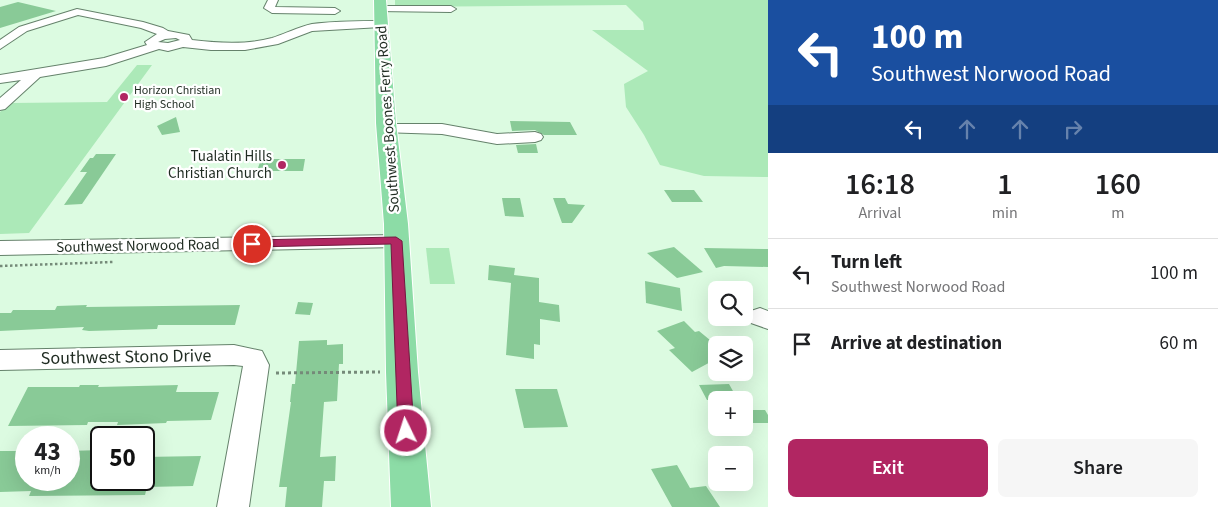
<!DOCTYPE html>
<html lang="en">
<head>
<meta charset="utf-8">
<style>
  body { margin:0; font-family:"Source Sans 3",sans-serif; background:#f6f6f6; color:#202124; height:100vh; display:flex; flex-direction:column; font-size:19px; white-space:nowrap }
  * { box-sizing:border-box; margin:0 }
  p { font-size:16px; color:#757577 }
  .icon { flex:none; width:28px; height:28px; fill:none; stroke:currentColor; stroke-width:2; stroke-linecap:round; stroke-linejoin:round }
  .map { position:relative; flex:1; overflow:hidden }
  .details { display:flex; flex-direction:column; background:#fff; width:450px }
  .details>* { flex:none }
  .banner { background:#1a4fa0; color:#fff; overflow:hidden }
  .fabs { position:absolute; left:708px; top:281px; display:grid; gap:10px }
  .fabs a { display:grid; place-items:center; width:45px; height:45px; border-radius:8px; background:#fff; box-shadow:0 5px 20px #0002; font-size:25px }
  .speed { position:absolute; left:15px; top:426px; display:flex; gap:10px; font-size:25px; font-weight:700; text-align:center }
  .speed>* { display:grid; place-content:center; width:65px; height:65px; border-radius:50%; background:#fff; box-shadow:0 5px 20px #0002; line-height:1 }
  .speed small { font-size:12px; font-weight:400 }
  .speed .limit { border:2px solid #111; border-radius:8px; background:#fff; color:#111 }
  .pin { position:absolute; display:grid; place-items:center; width:42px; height:42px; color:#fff; margin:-21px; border:2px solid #fff; border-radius:50%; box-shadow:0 1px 5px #0007 }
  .me { position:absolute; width:55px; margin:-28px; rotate:356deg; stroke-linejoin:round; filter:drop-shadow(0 0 4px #0008) }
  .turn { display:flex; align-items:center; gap:18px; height:105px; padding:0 20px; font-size:22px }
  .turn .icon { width:65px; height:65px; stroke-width:2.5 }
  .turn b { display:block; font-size:35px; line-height:42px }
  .lanes { display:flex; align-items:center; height:48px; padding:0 20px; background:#0003; justify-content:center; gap:25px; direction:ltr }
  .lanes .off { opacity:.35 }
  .eta { display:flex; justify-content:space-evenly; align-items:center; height:85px; text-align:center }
  .eta b { font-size:30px; font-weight:600; line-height:35px }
  .action { display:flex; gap:10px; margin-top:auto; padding:10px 20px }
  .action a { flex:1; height:58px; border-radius:8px; background:#b12662; color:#fff; font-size:20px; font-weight:600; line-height:58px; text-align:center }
  .action a+a { background:#f6f6f6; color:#202124 }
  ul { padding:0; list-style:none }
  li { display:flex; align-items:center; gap:15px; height:70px; padding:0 20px; border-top:1px solid #e0e0e0 }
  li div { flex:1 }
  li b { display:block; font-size:19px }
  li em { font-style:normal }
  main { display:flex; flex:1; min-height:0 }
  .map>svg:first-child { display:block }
</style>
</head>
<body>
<main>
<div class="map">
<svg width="768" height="507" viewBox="0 0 768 507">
  <rect width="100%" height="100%" fill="#dcfbe1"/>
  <!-- green -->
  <g fill="#ace9b8">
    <polygon points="395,0 768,0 768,177 704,176 660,165 644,135 626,107 624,84 648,71 592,30 644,30 643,22 626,5 395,7"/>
    <polygon points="137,65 152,65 29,233 0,234 0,112 10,103 107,102"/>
    <polygon points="426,248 449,248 455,284 430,284"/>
  </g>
  <!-- building -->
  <g fill="#89ca97">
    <polygon points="18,2 56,11 0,28 0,7"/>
    <polygon points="176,117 180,132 162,135 157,126"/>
    <polygon points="510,121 570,122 577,135 544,135 535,130 512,131"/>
    <polygon points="536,144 538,153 518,153 516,145"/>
    <polygon points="96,154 116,154 82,204 64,205 87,172 80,172 90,158 93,158"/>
    <polygon points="261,159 305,159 303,171 257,171"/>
    <polygon points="664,190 694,190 703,202 672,202"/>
    <polygon points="502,198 520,198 524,217 505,216"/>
    <polygon points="553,198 565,198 568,204 585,205 572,223 562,223"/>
    <polygon points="674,247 703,272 677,278 647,253"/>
    <polygon points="704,248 768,249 768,267 724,266 716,268"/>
    <polygon points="489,265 515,268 514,275 539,278 539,302 559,305 560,322 540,319 540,345 534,344 534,359 506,355 511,283 488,280"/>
    <polygon points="645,281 680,288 682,311 646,303"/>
    <polygon points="298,302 313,303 310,315 295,314"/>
    <polygon points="87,305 86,307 240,305 235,325 158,325 157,329 89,331 82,330 84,327 0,331 0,313 11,313 13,310 55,310 57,306"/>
    <polygon points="684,321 695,332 699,331 716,345 716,359 692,372 669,350 675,348 657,331"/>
    <polygon points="327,340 327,345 343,344 343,364 339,364 337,401 324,402 320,457 336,456 335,481 324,481 322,507 285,507 287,487 279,487 291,402 290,402 292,384 295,384 299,341"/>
    <polygon points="729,384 738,400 707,400 699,385"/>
    <polygon points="80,385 99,385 98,387 178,385 176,392 219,392 211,420 167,421 166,423 117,425 118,422 88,422 87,425 8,426 28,387 79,387"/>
    <polygon points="515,389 557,389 568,427 524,428"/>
    <polygon points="744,410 765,410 768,415 768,423 744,423"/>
    <polygon points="101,450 101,480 144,480 144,457 201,456 193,486 147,487 145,495 29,496 31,491 0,492 0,451 26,451 26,480 69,480 69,451"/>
    <polygon points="677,465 690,488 706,486 720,507 672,507 651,469"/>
  </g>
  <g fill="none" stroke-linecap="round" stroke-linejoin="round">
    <!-- minor casing -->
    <g stroke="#65826b" stroke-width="2">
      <g id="minor">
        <polygon points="268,0 278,0 275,7 335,8 340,11 335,14 272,13 264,8"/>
        <polygon points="381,6 451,6 456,9 451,12 377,11 376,9"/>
        <path d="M77 9 143 22 163 28 168 31 189 35 192 40C218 43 246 45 272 38 285 34 298 27 312 24 335 21 358 21 381 21L387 24 381 27 312 31 278 44 245 50H211L183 47 168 51 159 49 106 66 40 77 5 109 0 110V98L21 80 0 83V75L104 58 147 45 145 42 157 34 141 28 78 15 27 31 0 49V40L19 27ZM176 38 180 40 168 43 158 42 165 39Z"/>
        <polygon points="387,124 442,124 497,134 535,132 541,134 543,137 541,140 535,142 497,144 442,134 381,132 379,129 381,126"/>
        <polygon points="397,235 404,237 407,241 404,245 397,247 0,255 0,241"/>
        <polygon points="760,308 768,311 768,329 751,323 748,317 751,311"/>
        <polygon points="234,345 262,351 269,365 249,507 217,507 243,366 234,365 0,370 0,350"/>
      </g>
    </g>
    <!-- major casing -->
    <g stroke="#fff" stroke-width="2">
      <polygon id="major" points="374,0 386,0 396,123 408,224 418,372 431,507 391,507 386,372 384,224 376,123"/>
    </g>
    <!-- path-far1 -->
    <g stroke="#758a79" stroke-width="2.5" stroke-dasharray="2.5 2.5" stroke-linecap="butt">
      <polyline points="239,259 260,259"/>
      <polyline points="0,266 113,262"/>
    </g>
    <!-- path -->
    <polyline stroke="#758a79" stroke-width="3" stroke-dasharray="3 3" stroke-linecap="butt" points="276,373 380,372"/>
    <!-- minor -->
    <use href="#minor" fill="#fff" fill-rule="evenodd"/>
    <!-- major -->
    <use href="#major" fill="#8cdca6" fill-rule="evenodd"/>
  </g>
  <!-- route -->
  <polygon fill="#b12662" stroke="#731940" points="396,237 402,241 414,431 411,436 406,438 400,436 398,431 391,244 252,247 246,244 252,240"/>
  <!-- markers -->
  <g fill="#b12662" stroke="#fff" stroke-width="2">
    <circle cx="124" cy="97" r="5"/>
    <circle cx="282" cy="165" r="5"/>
  </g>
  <g text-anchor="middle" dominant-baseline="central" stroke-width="4.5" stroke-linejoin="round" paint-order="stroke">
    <!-- far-poi labels -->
    <g font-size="12" fill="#1f2b21" stroke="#fff" text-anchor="start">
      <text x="134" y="90">Horizon Christian<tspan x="134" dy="14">High School</tspan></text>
    </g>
    <!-- street labels -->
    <g font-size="15" fill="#1f2b21" stroke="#fff">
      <text transform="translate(388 119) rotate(-94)">Southwest Boones Ferry Road</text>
      <text transform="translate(138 246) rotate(-1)">Southwest Norwood Road</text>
    </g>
    <!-- poi labels -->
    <g font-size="15" fill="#1f2b21" stroke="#fff" text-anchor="end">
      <text x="272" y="156">Tualatin Hills<tspan x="272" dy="17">Christian Church</tspan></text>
    </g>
    <!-- near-street labels -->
    <g font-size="18" fill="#1f2b21" stroke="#fff">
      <text transform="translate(126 357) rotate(-1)">Southwest Stono Drive</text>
    </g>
  </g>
</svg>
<div class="fabs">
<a><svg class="icon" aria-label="search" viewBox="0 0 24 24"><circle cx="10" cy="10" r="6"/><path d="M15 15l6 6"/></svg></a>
<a><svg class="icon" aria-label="layers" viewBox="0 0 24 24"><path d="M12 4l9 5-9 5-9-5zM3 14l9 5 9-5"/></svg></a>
<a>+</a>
<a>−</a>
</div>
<div class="speed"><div>43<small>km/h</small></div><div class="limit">50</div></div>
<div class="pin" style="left:252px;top:244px;background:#d93025"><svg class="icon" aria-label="arrive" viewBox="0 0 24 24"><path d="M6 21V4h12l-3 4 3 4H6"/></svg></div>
<svg class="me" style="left:406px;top:431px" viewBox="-20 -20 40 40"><circle r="17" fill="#b12662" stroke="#fff" stroke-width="3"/><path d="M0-11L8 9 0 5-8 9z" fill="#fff"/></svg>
</div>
<section class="details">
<div class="banner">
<div class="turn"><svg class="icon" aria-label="left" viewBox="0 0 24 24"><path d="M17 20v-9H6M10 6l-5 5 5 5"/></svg><div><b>100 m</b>Southwest Norwood Road</div></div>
<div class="lanes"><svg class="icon" aria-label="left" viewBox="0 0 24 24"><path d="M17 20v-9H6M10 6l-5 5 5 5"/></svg><svg class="icon off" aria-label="ahead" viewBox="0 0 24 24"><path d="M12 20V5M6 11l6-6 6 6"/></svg><svg class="icon off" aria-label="ahead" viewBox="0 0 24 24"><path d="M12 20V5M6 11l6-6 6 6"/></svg><svg class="icon off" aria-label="right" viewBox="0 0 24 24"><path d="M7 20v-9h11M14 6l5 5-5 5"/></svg></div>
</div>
<div class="eta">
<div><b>16:18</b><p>Arrival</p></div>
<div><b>1</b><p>min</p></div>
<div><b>160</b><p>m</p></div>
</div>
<ul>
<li><svg class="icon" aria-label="left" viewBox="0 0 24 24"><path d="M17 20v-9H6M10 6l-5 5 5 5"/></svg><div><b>Turn left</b><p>Southwest Norwood Road</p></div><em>100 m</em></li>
<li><svg class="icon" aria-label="arrive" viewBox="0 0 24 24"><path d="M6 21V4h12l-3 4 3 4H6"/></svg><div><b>Arrive at destination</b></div><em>60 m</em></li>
</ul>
<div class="action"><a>Exit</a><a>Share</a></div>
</section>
</main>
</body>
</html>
